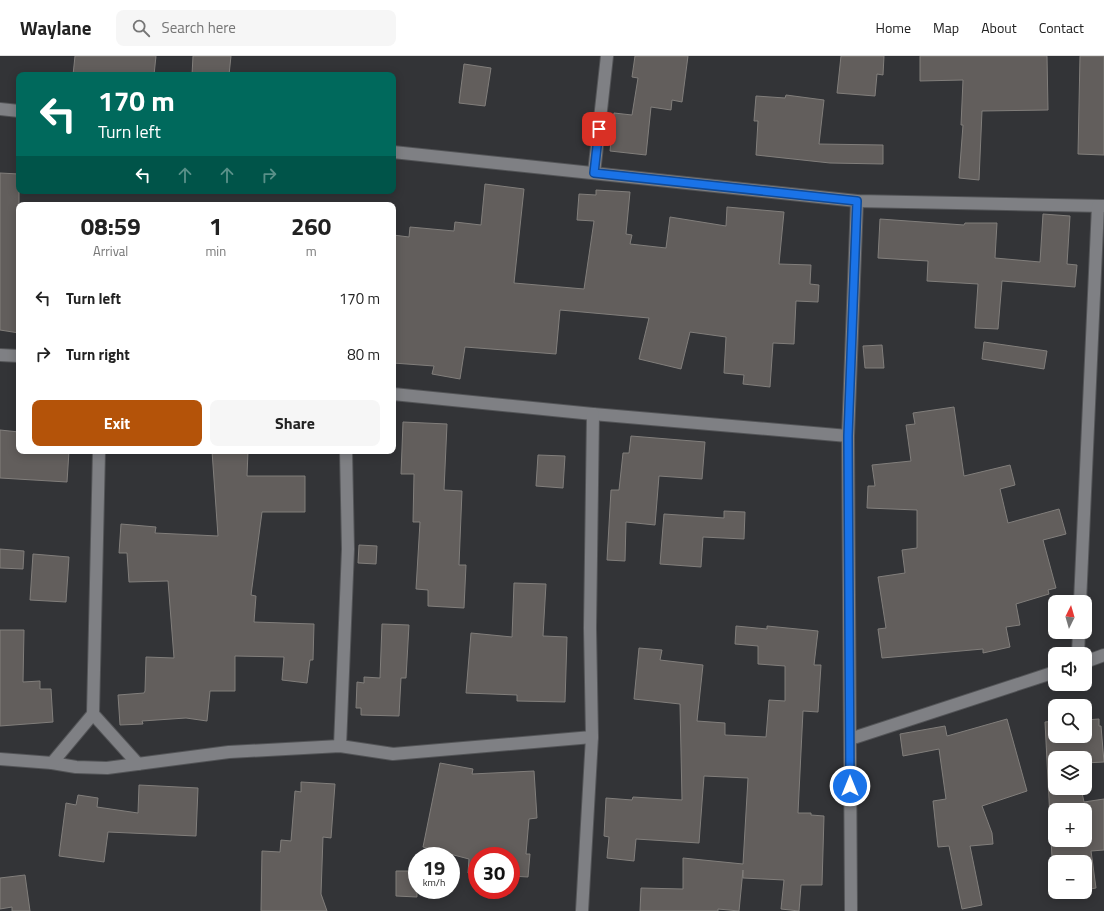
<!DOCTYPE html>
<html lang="en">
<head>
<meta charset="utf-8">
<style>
  body { margin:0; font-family:"Titillium Web",sans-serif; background:#f6f6f6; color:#222; height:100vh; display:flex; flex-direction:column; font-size:15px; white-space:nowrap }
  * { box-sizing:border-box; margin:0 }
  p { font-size:13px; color:#767676 }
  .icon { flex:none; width:22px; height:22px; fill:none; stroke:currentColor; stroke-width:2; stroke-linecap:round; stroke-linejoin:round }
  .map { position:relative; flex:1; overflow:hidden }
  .details { position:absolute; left:16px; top:146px; width:380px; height:252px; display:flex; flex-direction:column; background:#fff; border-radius:8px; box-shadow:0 2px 10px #0003 }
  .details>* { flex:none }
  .guide { position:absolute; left:16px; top:16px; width:380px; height:122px; border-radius:8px; box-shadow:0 2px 10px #0003; background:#00695c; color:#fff; overflow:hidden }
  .needle { width:26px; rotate:5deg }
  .buttons { position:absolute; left:1048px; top:539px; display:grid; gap:8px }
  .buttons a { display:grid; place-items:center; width:44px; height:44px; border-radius:8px; background:#fff; box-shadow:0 2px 10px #0003; font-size:20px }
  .speed { position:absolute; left:408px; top:791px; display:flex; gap:8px; font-size:20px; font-weight:700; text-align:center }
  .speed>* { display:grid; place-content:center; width:52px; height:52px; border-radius:50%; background:#fff; box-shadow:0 2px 10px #0003; line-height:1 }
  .speed small { font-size:10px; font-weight:400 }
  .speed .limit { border:6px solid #d22; background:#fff; color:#111 }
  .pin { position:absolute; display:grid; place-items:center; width:34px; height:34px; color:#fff; margin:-17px; border-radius:8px; box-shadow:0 2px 6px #0006 }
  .me { position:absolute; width:44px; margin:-22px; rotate:0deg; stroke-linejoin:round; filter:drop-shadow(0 0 3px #0008) }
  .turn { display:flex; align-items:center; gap:14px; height:84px; padding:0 16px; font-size:18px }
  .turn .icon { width:52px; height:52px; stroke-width:2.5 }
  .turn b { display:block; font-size:28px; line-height:34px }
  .lanes { display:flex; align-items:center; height:38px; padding:0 16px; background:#0003; justify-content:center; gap:20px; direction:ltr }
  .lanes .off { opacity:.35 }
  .eta { display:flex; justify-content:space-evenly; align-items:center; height:68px; text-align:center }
  .eta b { font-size:24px; font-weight:700; line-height:28px }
  .cta { display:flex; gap:8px; margin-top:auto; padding:8px 16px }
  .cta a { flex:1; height:46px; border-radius:8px; background:#b45309; color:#fff; font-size:16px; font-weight:700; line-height:46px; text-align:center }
  .cta a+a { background:#f6f6f6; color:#222 }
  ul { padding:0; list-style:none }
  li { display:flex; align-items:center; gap:12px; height:56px; padding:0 16px }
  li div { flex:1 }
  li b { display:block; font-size:15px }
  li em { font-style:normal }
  header { display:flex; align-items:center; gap:24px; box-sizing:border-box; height:56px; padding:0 20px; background:#fff; border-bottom:1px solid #e0e0e0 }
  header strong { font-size:19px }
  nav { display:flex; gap:22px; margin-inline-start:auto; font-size:14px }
  .search { width:280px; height:36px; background:#f6f6f6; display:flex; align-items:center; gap:10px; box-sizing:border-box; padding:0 14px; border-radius:8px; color:#767676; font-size:15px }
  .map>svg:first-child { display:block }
</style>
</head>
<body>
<header>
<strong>Waylane</strong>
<div class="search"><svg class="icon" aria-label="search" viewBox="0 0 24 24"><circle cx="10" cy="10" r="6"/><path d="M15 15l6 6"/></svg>Search here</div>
<nav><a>Home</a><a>Map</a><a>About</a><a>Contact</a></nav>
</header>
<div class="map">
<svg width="1104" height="855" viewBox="0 0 1104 855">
  <rect width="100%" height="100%" fill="#333437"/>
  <!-- building -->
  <g fill="#625e5c" stroke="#817e7b" fill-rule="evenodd">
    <polygon points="75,0 156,0 154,19 73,19"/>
    <polygon points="193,0 231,0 229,19 192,19"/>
    <polygon points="635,0 688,0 682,46 672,44 671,54 651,51 646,99 610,95 614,57 632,59 638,22 632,21"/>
    <polygon points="841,0 884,0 883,19 877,18 875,40 837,37"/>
    <polygon points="920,0 1047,0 1048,54 982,55 979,124 959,122 963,69 961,69 963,24 920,25"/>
    <polygon points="1080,0 1104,0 1104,99 1078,98"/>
    <polygon points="464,8 491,12 485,50 459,47"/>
    <polygon points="786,39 824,44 819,88 883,89 883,108 830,107 756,99 758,65 754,65 756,40 785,42"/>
    <polygon points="0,117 19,118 19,277 0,274"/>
    <polygon points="485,128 524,133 514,227 584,233 594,165 577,164 579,138 596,139 596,134 630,136 626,178 632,179 630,188 666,192 670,161 726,170 727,151 784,156 779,208 811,209 810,228 819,229 818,246 796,245 794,288 773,287 770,331 743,328 744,319 724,317 726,281 690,276 681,313 639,303 649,262 560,254 556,298 465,291 460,323 432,318 434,310 393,307 393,179 409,181 410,171 454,175 455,166 481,169"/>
    <polygon points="1043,158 1070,160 1067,208 1077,209 1075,231 1002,225 998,273 975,272 978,228 927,225 928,205 878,202 880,163 964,169 965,167 997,167 995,202 1040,206"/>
    <polygon points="984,286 1047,295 1044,313 982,303"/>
    <polygon points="882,289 884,312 865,312 863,290"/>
    <polygon points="954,351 964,420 1010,409 1015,429 1000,433 1008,467 1059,453 1066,478 1043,484 1056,532 1048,534 1049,538 1016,548 1020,569 1006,571 1010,591 983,597 983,593 882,602 878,573 886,572 878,521 905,517 902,494 917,492 917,454 867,452 868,430 875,430 872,409 911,405 906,369 915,368 913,357"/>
    <polygon points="403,366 447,368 444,434 462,435 459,509 466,509 464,552 428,550 428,534 416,533 420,466 413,466 414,418 401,418"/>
    <polygon points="0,374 19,376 19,395 69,395 67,426 0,422"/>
    <polygon points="631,380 705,386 702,423 659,420 655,469 626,466 625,505 607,504 611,434 619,434 623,397 629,397"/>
    <polygon points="212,395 248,395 247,420 305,420 305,456 262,456 251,539 256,540 254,566 314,568 313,604 310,604 307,627 282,624 284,601 235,600 235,635 210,635 207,665 186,662 142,665 143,668 120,669 118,639 144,637 145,635 146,601 174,602 168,525 129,526 127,497 119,497 121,468 156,471 155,477 218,480"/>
    <polygon points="538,399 565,400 563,432 536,430"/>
    <polygon points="724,455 745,456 744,483 703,481 701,511 660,508 664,458 724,462"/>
    <polygon points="359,489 377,490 376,508 358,507"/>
    <polygon points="0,493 24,495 23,513 0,512"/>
    <polygon points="33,498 69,501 66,546 30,544"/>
    <polygon points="514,527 546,528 543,580 567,581 565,646 517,645 517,639 466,637 471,577 512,581"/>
    <polygon points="382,568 409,569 406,622 401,622 399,660 361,659 361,652 356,652 357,626 364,627 364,621 380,622"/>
    <polygon points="736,570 767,573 767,570 818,575 814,609 821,609 818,656 803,655 798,757 811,757 811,759 824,760 822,829 801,829 799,855 781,853 784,824 743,822 743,814 739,855 718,853 718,855 640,855 641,832 683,833 683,802 743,808 748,722 704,720 699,787 636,783 634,805 607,802 609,781 604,780 606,742 632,744 633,741 682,744 680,648 634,643 639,592 662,594 660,604 703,609 697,665 725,667 725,679 766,681 769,644 785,645 785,610 758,608 758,590 735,588"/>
    <polygon points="0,574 24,574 23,626 40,625 40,633 51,633 53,666 0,670"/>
    <polygon points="1007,663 1027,735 982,750 992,777 993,788 970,790 982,849 962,853 949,790 938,791 933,745 946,743 939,693 903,700 900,678 945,670 947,680"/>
    <path d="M1099 663V670H1101L1104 706 1085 707V702H1055V732H1081L1084 746 1104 743V794L1091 795 1096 832 1085 834V806H1060L1059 801 1052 802 1045 666 1055 665V680H1085V664ZM1055 754H1085V784H1055Z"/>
    <polygon points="440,707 473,713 472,718 534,715 537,762 529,763 526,798 530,798 528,821 511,820 511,800 477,800 477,818 468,817 469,803 423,791"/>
    <polygon points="301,726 335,728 331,782 323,781 321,838 327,855 261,855 262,795 280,796 281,784 291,785 295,735 301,736"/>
    <polygon points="139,729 198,732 196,780 108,776 104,806 59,800 66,747 76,749 78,739 98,742 97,751 138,757"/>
    <polygon points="396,815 417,815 417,841 396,840"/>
    <polygon points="25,819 30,855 12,855 12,851 0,853 0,822"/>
  </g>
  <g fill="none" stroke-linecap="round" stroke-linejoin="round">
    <!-- street casing -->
    <g stroke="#535457" stroke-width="14">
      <g id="street">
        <polyline points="0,53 19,55"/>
        <polyline points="393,96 857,145 1104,150"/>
        <polyline points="594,117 607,0"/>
        <polyline points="0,299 19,300"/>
        <polyline points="393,338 593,358 848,380"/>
        <polyline points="1080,546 1098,150"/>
        <polyline points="1078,598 1079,576"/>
        <polyline points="1085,606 1104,599"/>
        <polyline points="93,658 138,708"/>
        <polyline points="850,683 1055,616"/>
        <polyline points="340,690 348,493 346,395"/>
        <polyline points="0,703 52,707 76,711 107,712 229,696 340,690 393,698 592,681 590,572 593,358"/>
        <polyline points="52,707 93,658 99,395"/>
        <polyline points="582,855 592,681"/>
        <polyline points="851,855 848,380 857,145"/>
      </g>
    </g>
    <!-- street -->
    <use href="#street" stroke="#7f8084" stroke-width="12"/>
  </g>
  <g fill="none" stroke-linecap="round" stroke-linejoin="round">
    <!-- route casing -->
    <g stroke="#114b97" stroke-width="10">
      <polyline id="route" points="599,73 594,117 857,145 848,380 850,730"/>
    </g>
    <!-- route -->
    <use href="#route" stroke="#1a73e8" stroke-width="7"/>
  </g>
</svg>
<div class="buttons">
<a><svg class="needle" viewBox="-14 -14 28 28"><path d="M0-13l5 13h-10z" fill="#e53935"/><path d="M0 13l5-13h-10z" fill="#767676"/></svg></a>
<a><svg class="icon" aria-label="sound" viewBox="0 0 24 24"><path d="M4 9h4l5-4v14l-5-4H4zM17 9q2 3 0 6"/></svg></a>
<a><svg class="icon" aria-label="search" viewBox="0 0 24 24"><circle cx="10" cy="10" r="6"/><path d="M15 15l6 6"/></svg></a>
<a><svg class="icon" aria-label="layers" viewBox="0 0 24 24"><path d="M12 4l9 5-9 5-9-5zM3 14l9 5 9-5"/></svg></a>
<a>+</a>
<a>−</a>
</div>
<div class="speed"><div>19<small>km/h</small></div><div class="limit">30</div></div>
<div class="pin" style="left:599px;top:73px;background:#d93025"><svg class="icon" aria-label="arrive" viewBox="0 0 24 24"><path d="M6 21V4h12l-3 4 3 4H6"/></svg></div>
<svg class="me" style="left:850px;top:730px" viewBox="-20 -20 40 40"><circle r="17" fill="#1a73e8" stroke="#fff" stroke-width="3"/><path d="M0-11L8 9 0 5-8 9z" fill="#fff"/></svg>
<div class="guide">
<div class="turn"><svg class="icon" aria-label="left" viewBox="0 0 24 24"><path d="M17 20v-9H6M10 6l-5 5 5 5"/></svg><div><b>170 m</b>Turn left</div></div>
<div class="lanes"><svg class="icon" aria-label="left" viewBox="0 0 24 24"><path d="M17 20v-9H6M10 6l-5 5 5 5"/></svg><svg class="icon off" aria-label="ahead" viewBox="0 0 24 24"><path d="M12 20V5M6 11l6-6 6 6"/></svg><svg class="icon off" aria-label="ahead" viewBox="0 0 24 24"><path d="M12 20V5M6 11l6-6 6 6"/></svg><svg class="icon off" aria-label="right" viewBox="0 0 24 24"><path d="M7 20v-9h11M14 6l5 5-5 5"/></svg></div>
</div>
<section class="details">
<div class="eta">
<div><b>08:59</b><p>Arrival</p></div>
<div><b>1</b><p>min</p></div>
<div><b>260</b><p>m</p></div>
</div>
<ul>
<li><svg class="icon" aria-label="left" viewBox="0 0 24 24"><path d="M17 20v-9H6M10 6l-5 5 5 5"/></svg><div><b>Turn left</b></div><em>170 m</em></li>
<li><svg class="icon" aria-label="right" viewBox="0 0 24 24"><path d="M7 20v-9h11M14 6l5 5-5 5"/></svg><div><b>Turn right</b></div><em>80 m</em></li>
</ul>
<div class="cta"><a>Exit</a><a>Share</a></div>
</section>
</div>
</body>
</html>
